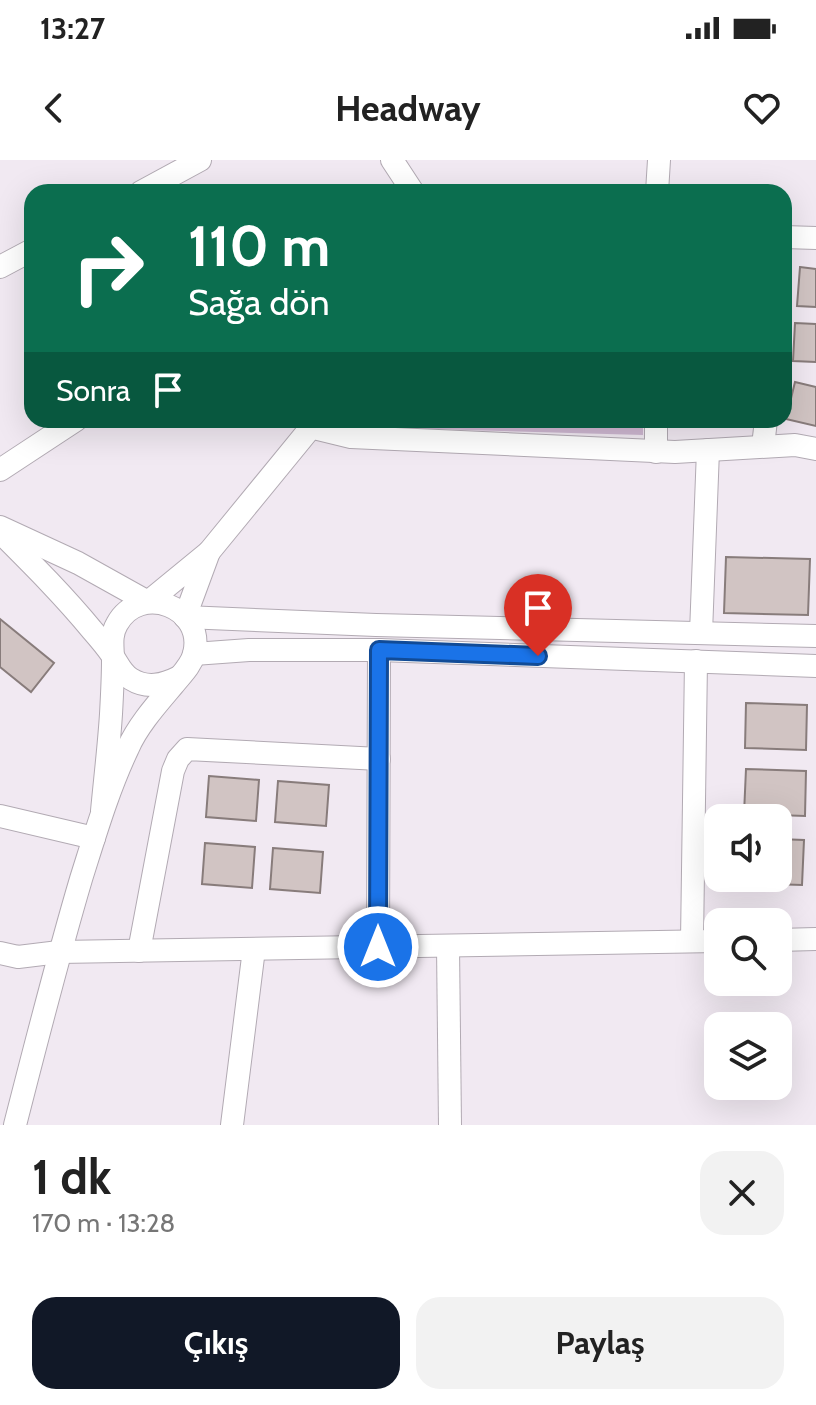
<!DOCTYPE html>
<html lang="tr">
<head>
<meta charset="utf-8">
<style>
  body { margin:0; font-family:Cabin,sans-serif; background:#f2f2f2; color:#222; height:100vh; display:flex; flex-direction:column; font-size:30px; white-space:nowrap }
  * { box-sizing:border-box; margin:0 }
  p { font-size:26px; color:#767676 }
  .icon { flex:none; width:44px; height:44px; fill:none; stroke:currentColor; stroke-width:2; stroke-linecap:round; stroke-linejoin:round }
  .map { position:relative; height:965px; overflow:hidden }
  .drawer { display:flex; flex-direction:column; background:#fff; flex:1 }
  .drawer>* { flex:none }
  .hud { position:absolute; left:24px; top:24px; width:768px; height:244px; border-radius:24px; box-shadow:0 8px 32px #0002; background:#0b6e4f; color:#fff; overflow:hidden }
  .buttons { position:absolute; left:704px; top:644px; display:grid; gap:16px }
  .buttons a { display:grid; place-items:center; width:88px; height:88px; border-radius:16px; background:#fff; box-shadow:0 8px 32px #0002; font-size:40px }
  .pin { position:absolute; display:grid; place-items:center; width:68px; height:68px; color:#fff; margin:-82px -34px; border-radius:50% 50% 50% 0; rotate:-45deg; box-shadow:0 0 8px #0007 }
  .pin .icon { rotate:45deg }
  .me { position:absolute; width:88px; margin:-44px; rotate:0deg; stroke-linejoin:round; filter:drop-shadow(0 0 6px #0008) }
  .turn { display:flex; align-items:center; gap:28px; height:168px; padding:0 32px; font-size:36px }
  .turn .icon { width:104px; height:104px; stroke-width:2.5 }
  .turn b { display:block; font-size:56px; line-height:68px }
  .then { display:flex; align-items:center; height:76px; padding:0 32px; background:#0003; gap:16px; font-size:30px }
  .round { display:grid; place-items:center; flex:none; width:84px; height:84px; border-radius:24px; background:#f2f2f2 }
  .headline { display:flex; align-items:center; justify-content:space-between; height:136px; padding:0 32px }
  h1 { font-size:48px; font-weight:700; line-height:60px }
  .action { display:flex; gap:16px; margin-top:auto; padding:16px 32px }
  .action a { flex:1; height:92px; border-radius:24px; background:#111827; color:#fff; font-size:32px; font-weight:700; line-height:92px; text-align:center }
  .action a+a { background:#f2f2f2; color:#222 }
  .status { display:flex; justify-content:space-between; align-items:center; height:56px; padding:0 40px; background:#fff; direction:ltr }
  .status svg { height:22px; fill:currentColor }
  header { display:flex; justify-content:space-between; align-items:center; height:104px; padding:0 32px; background:#fff; font-size:36px; font-weight:700 }
  .map>svg:first-child { display:block }
</style>
</head>
<body>
<div class="status"><b>13:27</b><svg viewBox="0 0 49 12"><path d="M0 12V9h3v3zM5 12V6h3v6zM10 12V3h3v9zM15 12V0h3v12zM26 1h20v11H26zM47 4h2v5h-2z"/></svg></div>
<header><svg class="icon" aria-label="back" viewBox="0 0 24 24"><path d="M15 5l-7 7 7 7"/></svg>Headway<svg class="icon" aria-label="heart" viewBox="0 0 24 24"><path d="M12 20l-8-8c-3-5 5-10 8-4 3-6 11-1 8 4z"/></svg></header>
<div class="map">
<svg width="816" height="965" viewBox="0 0 816 965">
  <rect width="100%" height="100%" fill="#f1e9f2"/>
  <!-- green -->
  <polygon fill="#ceb7d1" points="359,260 643,260 643,275 361,267"/>
  <!-- building -->
  <g fill="#d1c4c3" stroke="#887c7b" stroke-width="2">
    <polygon points="800,107 816,109 816,147 797,146"/>
    <polygon points="795,163 816,164 816,202 793,201"/>
    <polygon points="795,222 816,227 816,266 786,259"/>
    <polygon points="726,397 810,399 808,455 724,453"/>
    <polygon points="0,459 54,503 31,532 0,507"/>
    <polygon points="746,543 807,545 806,590 745,588"/>
    <polygon points="746,609 806,611 805,656 744,654"/>
    <polygon points="209,616 259,620 256,661 206,657"/>
    <polygon points="278,621 329,625 326,666 275,662"/>
    <polygon points="778,679 804,680 802,725 742,723 742,718 778,718"/>
    <polygon points="205,683 255,687 252,728 202,724"/>
    <polygon points="273,688 323,692 320,733 270,729"/>
  </g>
  <g fill="none" stroke-linecap="round" stroke-linejoin="round">
    <!-- minor casing -->
    <g stroke="#b2aab3" stroke-width="24">
      <g id="minor">
        <polyline points="392,0 413,32"/>
        <polyline points="141,32 200,0"/>
        <polyline points="657,32 659,0"/>
        <polyline points="784,77 816,78"/>
        <polyline points="0,107 32,90"/>
        <polyline points="305,260 310,267 351,277 675,292 795,285 816,289"/>
        <polyline points="656,260 656,292"/>
        <polyline points="763,286 766,260"/>
        <polyline points="0,310 76,260"/>
        <polyline points="0,367 78,403 148,442 209,392 185,457"/>
        <path d="M2 374C33 405 64 436 92 470 99 478 106 486 112 495 118 503 121 513 131 519 147 529 163 525 179 517"/>
        <polyline points="209,392 317,260"/>
        <polyline points="185,457 376,465 816,476"/>
        <polyline points="701,473 708,290"/>
        <polyline points="194,494 249,490 379,490 816,506"/>
        <polyline points="0,656 94,678"/>
        <polyline points="778,780 816,779"/>
        <polyline points="692,781 696,501"/>
        <polyline points="448,786 450,965"/>
        <polyline points="378,787 379,490"/>
        <polyline points="139,791 173,611 178,599 187,589 379,599"/>
        <polyline points="0,793 18,797 59,792 718,781"/>
        <path d="M15 965C36 883 57 800 81 719 95 675 108 630 128 588 138 565 158 543 174 524 181 515 191 506 194 494 206 447 140 422 117 464 110 476 113 487 113 500 113 518 112 536 111 554 109 586 105 619 102 651"/>
        <polyline points="232,965 254,789"/>
      </g>
    </g>
    <!-- minor -->
    <use href="#minor" stroke="#fff" stroke-width="22"/>
  </g>
  <g fill="none" stroke-linecap="round" stroke-linejoin="round">
    <!-- route casing -->
    <g stroke="#114b97" stroke-width="20">
      <polyline id="route" points="378,787 379,490 538,496"/>
    </g>
    <!-- route -->
    <use href="#route" stroke="#1a73e8" stroke-width="14"/>
  </g>
</svg>
<div class="buttons">
<a><svg class="icon" aria-label="sound" viewBox="0 0 24 24"><path d="M4 9h4l5-4v14l-5-4H4zM17 9q2 3 0 6"/></svg></a>
<a><svg class="icon" aria-label="search" viewBox="0 0 24 24"><circle cx="10" cy="10" r="6"/><path d="M15 15l6 6"/></svg></a>
<a><svg class="icon" aria-label="layers" viewBox="0 0 24 24"><path d="M12 4l9 5-9 5-9-5zM3 14l9 5 9-5"/></svg></a>
</div>
<div class="pin" style="left:538px;top:496px;background:#d93025"><svg class="icon" aria-label="arrive" viewBox="0 0 24 24"><path d="M6 21V4h12l-3 4 3 4H6"/></svg></div>
<svg class="me" style="left:378px;top:787px" viewBox="-20 -20 40 40"><circle r="17" fill="#1a73e8" stroke="#fff" stroke-width="3"/><path d="M0-11L8 9 0 5-8 9z" fill="#fff"/></svg>
<div class="hud">
<div class="turn"><svg class="icon" aria-label="right" viewBox="0 0 24 24"><path d="M7 20v-9h11M14 6l5 5-5 5"/></svg><div><b>110 m</b>Sağa dön</div></div>
<div class="then">Sonra<svg class="icon" aria-label="arrive" viewBox="0 0 24 24"><path d="M6 21V4h12l-3 4 3 4H6"/></svg></div>
</div>
</div>
<section class="drawer">
<div class="headline"><div><h1>1 dk</h1><p>170 m · 13:28</p></div><a class="round"><svg class="icon" aria-label="close" viewBox="0 0 24 24"><path d="M6 6l12 12M18 6L6 18"/></svg></a></div>
<div class="action"><a>Çıkış</a><a>Paylaş</a></div>
</section>
</body>
</html>
